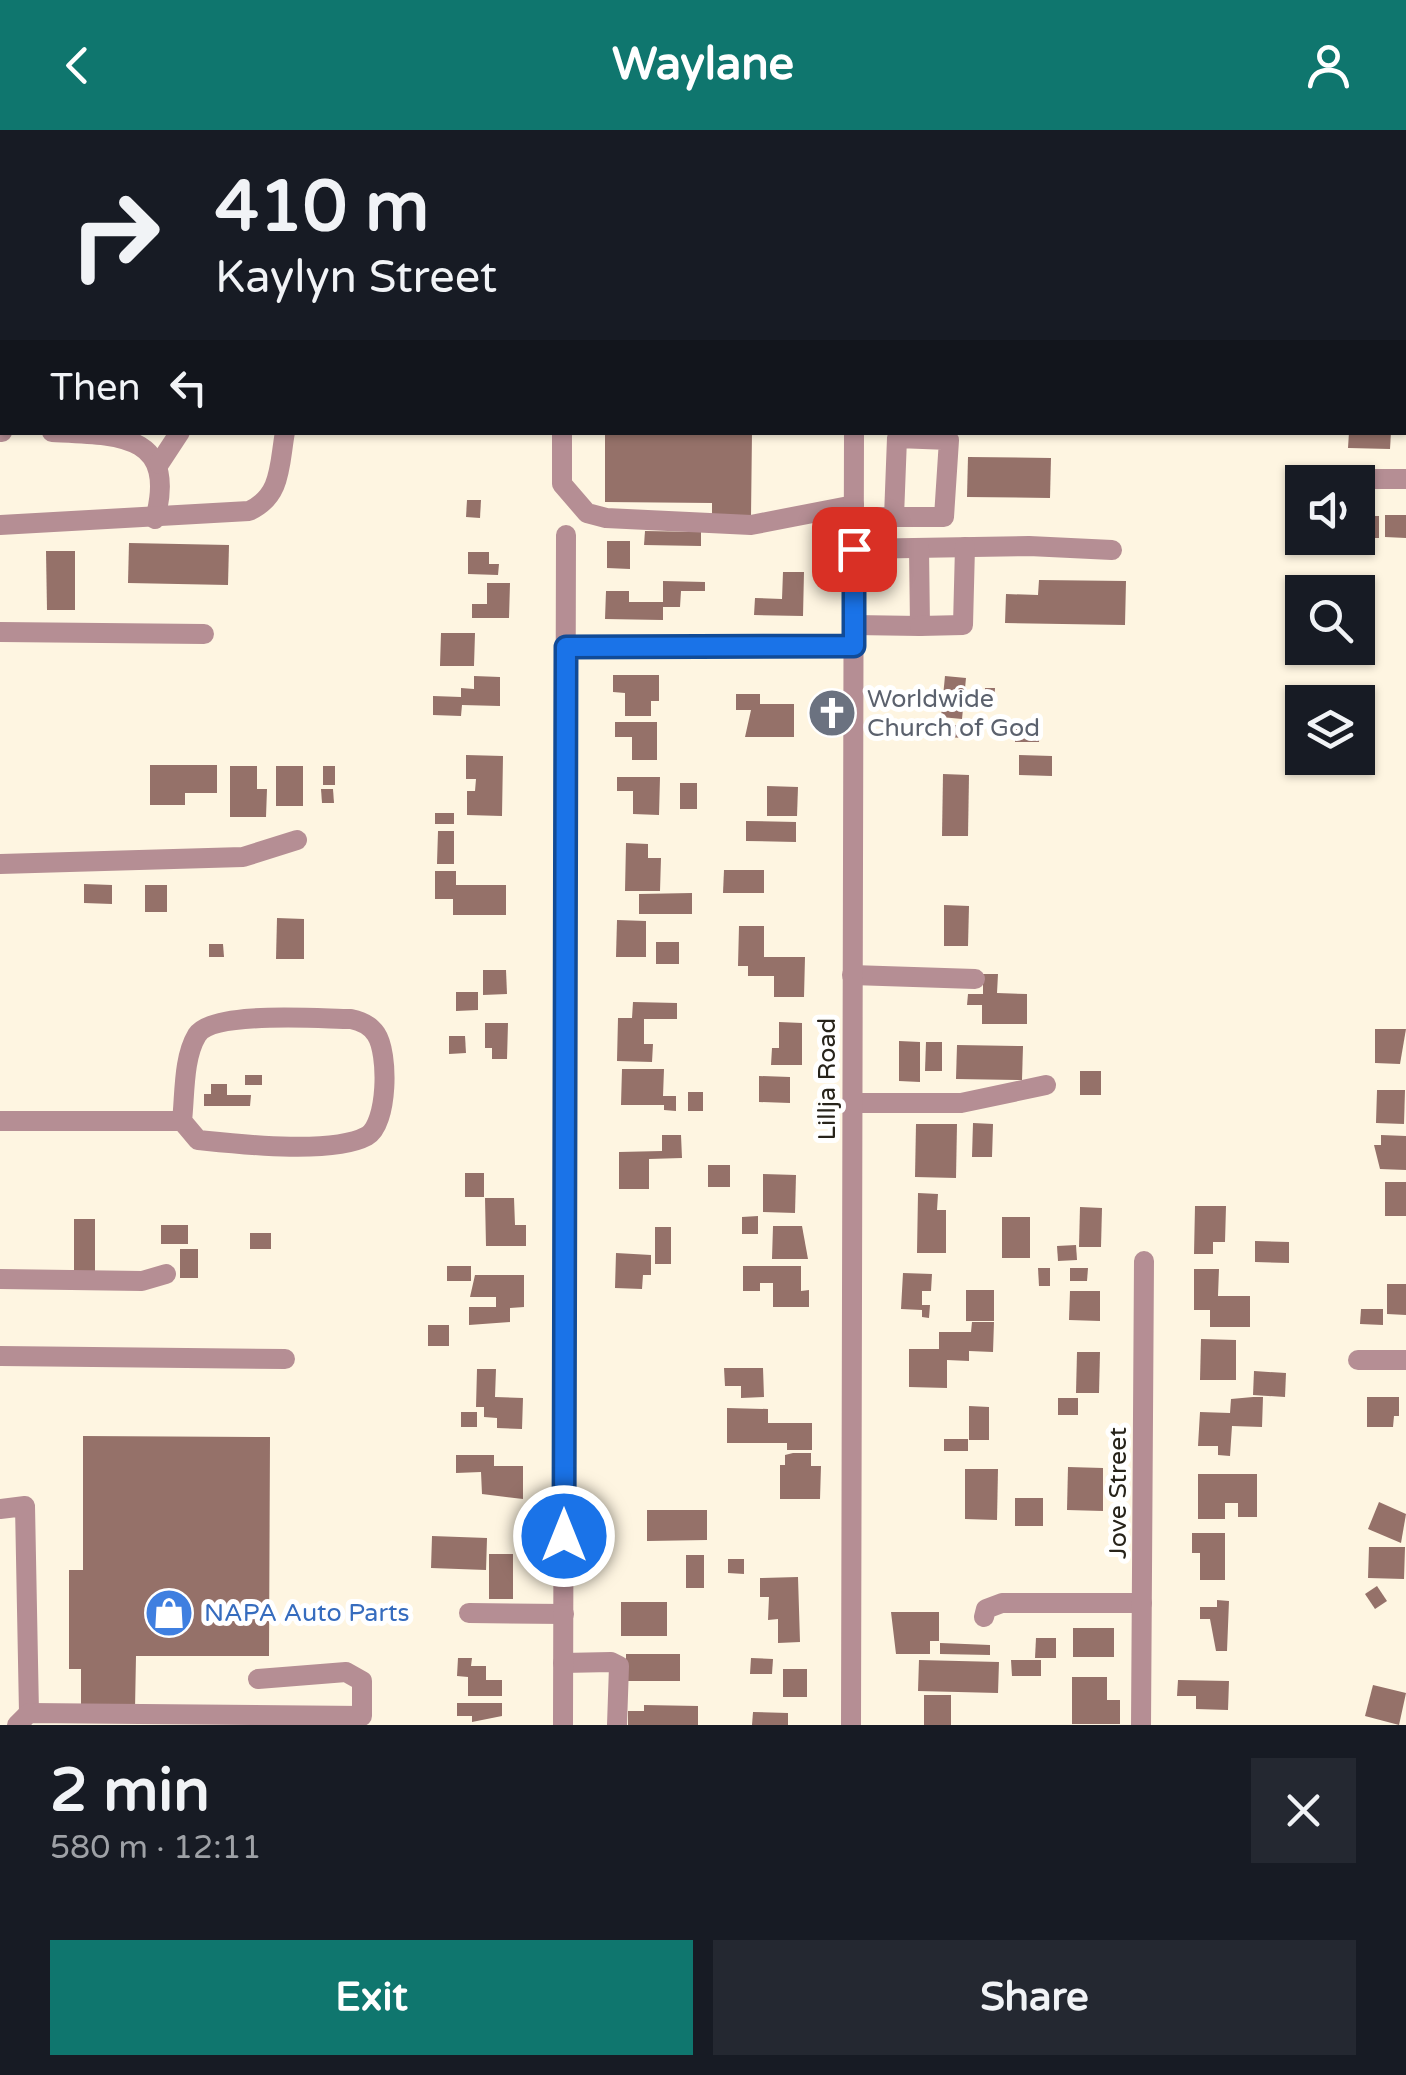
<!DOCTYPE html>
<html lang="en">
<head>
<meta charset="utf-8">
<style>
  body { margin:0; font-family:"Varela Round",sans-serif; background:#242831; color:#f1f3f6; height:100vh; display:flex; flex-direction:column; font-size:38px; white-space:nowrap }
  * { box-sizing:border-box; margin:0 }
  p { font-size:32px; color:#9ea1a6 }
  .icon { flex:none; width:55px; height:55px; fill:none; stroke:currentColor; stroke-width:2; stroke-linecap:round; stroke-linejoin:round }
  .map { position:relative; height:1595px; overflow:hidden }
  .sheet { display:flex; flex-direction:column; background:#171b24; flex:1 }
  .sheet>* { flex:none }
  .top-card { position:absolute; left:0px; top:0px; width:1408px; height:305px; box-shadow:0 2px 8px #0004; background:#171b24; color:#f1f3f6; overflow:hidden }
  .tools { position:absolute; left:1285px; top:335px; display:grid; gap:20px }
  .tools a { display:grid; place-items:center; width:90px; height:90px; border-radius:0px; background:#171b24; box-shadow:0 2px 8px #0004; font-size:50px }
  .pin { position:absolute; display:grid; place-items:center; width:85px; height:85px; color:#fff; margin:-42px; border-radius:20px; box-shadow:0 5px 15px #0006 }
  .me { position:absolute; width:110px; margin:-55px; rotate:0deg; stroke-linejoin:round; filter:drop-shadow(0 0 8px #0008) }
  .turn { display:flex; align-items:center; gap:35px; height:210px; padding:0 50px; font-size:45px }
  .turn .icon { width:130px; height:130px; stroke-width:2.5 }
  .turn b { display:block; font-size:70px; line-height:85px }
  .then { display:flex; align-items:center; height:95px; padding:0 50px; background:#0003; gap:20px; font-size:38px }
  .round { display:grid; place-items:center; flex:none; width:105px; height:105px; border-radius:0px; background:#242831 }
  .head { display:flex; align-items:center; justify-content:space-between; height:170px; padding:0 50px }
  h1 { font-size:60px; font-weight:700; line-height:75px }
  .primary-button { display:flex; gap:20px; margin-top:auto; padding:20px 50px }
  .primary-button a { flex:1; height:115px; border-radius:0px; background:#0f766e; color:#fff; font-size:40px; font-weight:700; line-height:115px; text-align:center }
  .primary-button a+a { background:#242831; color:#f1f3f6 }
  header { display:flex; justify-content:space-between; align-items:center; height:130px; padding:0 50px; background:#0f766e; color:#fff; font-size:45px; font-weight:700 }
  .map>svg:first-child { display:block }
</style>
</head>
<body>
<header><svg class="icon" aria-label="back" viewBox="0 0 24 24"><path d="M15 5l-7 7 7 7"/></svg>Waylane<svg class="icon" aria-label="person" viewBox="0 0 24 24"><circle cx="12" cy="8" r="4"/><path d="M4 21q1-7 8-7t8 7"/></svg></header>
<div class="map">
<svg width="1406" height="1595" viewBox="0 0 1406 1595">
  <rect width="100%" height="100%" fill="#fef5e1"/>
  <!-- building -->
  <g fill="#957169">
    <polygon points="605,302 752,302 751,387 712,386 712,373 605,372"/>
    <polygon points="1349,302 1391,302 1390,319 1348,318"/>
    <polygon points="968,327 1051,328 1050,368 967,367"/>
    <polygon points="467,370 481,370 480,388 466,387"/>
    <polygon points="1385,385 1406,385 1406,408 1385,407"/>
    <rect x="1358" y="386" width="21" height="22"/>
    <polygon points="645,401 701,402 701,416 644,415"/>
    <polygon points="607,411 630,411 630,439 607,438"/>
    <polygon points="129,413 229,415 228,455 128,453"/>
    <polygon points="46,421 75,421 75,480 47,480"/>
    <polygon points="468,422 489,422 489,434 499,434 498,445 468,444"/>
    <polygon points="783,442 804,442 803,486 754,485 755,468 782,469"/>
    <polygon points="1039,450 1126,451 1125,495 1005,493 1006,464 1038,465"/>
    <polygon points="663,451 705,452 705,461 681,461 680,477 663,477 663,490 605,489 606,461 629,461 629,472 663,472"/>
    <polygon points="487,453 510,453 509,488 472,488 472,474 487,474"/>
    <polygon points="441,503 475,503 474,536 440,536"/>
    <polygon points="613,545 659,545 659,571 651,571 651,586 625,586 625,563 613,562"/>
    <polygon points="474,546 500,547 500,576 462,575 461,586 433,585 433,566 461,567 461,558 474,559"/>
    <polygon points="945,546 966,548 962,589 941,587"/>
    <polygon points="985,558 995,558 994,576 984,575"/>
    <polygon points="736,564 760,564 760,574 794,574 794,607 745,607 751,580 736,580"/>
    <polygon points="615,592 657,592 657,630 632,630 632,607 615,607"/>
    <polygon points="946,595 965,595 964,608 945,607"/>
    <polygon points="1015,599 1040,599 1039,612 1015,612"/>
    <polygon points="466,625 503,626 502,686 467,685 467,661 475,661 476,649 466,649"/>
    <polygon points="1019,625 1052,626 1052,646 1019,645"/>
    <polygon points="150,635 217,635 217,663 185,663 185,675 150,675"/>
    <polygon points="230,636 257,636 257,659 267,659 266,687 230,687"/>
    <rect x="276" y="636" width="27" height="40"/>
    <rect x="323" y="636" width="12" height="19"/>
    <polygon points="943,644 969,645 968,706 942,706"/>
    <polygon points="617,647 660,647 659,685 633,684 633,661 617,661"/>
    <rect x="680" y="653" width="17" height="26"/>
    <polygon points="767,656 798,657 797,686 767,686"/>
    <polygon points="321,659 333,659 334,673 322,673"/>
    <rect x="435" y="683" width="19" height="11"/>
    <polygon points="746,691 796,692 796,712 746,711"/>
    <polygon points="438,701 454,701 454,734 437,734"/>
    <polygon points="626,713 648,714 648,728 661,728 660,761 625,761"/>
    <polygon points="724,740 764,740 764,763 723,763"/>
    <polygon points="435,741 456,741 456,755 506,755 506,785 453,785 453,769 435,769"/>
    <polygon points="84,754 112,755 112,774 84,773"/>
    <rect x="145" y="755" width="22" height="27"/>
    <polygon points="692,763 692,784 639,784 639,764"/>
    <polygon points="944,775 969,776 968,816 944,816"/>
    <polygon points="277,788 304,789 304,829 276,829"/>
    <polygon points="617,790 646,791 646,827 616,827"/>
    <polygon points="739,796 764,796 764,827 805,827 804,867 774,867 774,846 748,846 748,836 738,836"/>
    <rect x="656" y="812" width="23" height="22"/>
    <polygon points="209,814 223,814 224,827 209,827"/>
    <polygon points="483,840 506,840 507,864 483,865"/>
    <polygon points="983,844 998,844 997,863 1027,864 1027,894 982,894 982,875 967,875 968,864 983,864"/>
    <polygon points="456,862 478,862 478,880 456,881"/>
    <polygon points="633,872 677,873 677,889 644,889 644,914 653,914 652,932 617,931 618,888 632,888"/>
    <polygon points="779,892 802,893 802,935 771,935 772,918 779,918"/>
    <polygon points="485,893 508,893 507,929 492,929 492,918 485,918"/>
    <polygon points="1375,899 1406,899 1400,934 1375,933"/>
    <polygon points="449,906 465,906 466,923 449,924"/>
    <polygon points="899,911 920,912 920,952 899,951"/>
    <polygon points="926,912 942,912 942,941 925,941"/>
    <polygon points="957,915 1023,916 1022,950 956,949"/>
    <polygon points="622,939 664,939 663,966 676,966 676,981 664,980 664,975 621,975"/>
    <rect x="1080" y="941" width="21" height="24"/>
    <rect x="245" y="945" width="17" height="10"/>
    <polygon points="759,946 790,947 790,973 759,972"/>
    <polygon points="211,954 227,954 227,965 251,965 250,976 204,976 204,964 211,964"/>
    <polygon points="1377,960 1405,960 1404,994 1376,993"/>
    <rect x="688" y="962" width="15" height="19"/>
    <polygon points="973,993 993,994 992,1027 972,1027"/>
    <polygon points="916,994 957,994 956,1048 915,1047"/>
    <polygon points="662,1005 681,1005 682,1028 649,1029 649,1059 619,1059 619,1022 662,1021"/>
    <polygon points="1381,1005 1406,1006 1406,1040 1380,1039 1374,1015 1381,1015"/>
    <rect x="708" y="1035" width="22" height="22"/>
    <rect x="465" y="1043" width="19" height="24"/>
    <polygon points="763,1044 796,1045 795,1083 763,1082"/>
    <rect x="1385" y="1052" width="21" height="34"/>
    <polygon points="918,1063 938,1064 937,1080 946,1080 946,1123 917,1123"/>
    <polygon points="485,1068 514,1068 515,1095 526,1095 526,1116 486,1116"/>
    <polygon points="1195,1076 1226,1076 1225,1112 1213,1112 1213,1124 1194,1124"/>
    <polygon points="1080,1077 1102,1078 1101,1117 1079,1117"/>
    <polygon points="758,1086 758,1104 742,1104 742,1087"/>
    <rect x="1002" y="1087" width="28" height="41"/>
    <rect x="74" y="1089" width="21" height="53"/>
    <rect x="161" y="1095" width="27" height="19"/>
    <polygon points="773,1096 802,1096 808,1129 772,1129"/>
    <rect x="655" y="1097" width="16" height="37"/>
    <rect x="250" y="1103" width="21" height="16"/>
    <polygon points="1255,1111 1289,1112 1289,1133 1255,1132"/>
    <polygon points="1076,1115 1077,1130 1058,1131 1057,1116"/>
    <rect x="180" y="1119" width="18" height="29"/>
    <polygon points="616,1123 651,1125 651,1145 643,1145 642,1159 615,1158"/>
    <rect x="447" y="1136" width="24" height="15"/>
    <polygon points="743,1136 801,1136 801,1161 809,1160 809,1177 773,1177 773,1153 760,1153 760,1161 743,1161"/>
    <polygon points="1038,1138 1050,1138 1050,1156 1039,1156"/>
    <polygon points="1070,1138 1088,1138 1087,1151 1070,1151"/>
    <polygon points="1194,1139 1219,1139 1218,1166 1250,1166 1250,1197 1210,1197 1210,1180 1194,1180"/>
    <polygon points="903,1143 932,1144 931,1161 922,1161 922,1175 930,1175 929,1188 922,1187 922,1180 901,1179"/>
    <polygon points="475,1145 524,1145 524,1177 510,1178 510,1192 469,1195 469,1177 496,1177 496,1167 470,1167"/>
    <polygon points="1387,1154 1406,1154 1406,1185 1387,1184"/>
    <rect x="966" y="1160" width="28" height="31"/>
    <polygon points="1070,1161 1100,1161 1100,1191 1069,1190"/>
    <polygon points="1361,1179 1383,1179 1383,1195 1360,1194"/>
    <polygon points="972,1192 994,1192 993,1222 969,1221 969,1231 947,1230 947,1258 909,1257 909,1219 939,1219 939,1202 971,1202"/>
    <rect x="428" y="1195" width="21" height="21"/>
    <polygon points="1201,1209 1236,1210 1236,1250 1200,1250"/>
    <polygon points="1077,1222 1100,1222 1099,1263 1076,1263"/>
    <polygon points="724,1238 763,1238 764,1267 741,1268 741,1256 725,1256"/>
    <polygon points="477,1239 496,1239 495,1267 523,1268 522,1299 497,1298 497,1288 484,1287 484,1277 476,1277"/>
    <polygon points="1254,1241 1286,1243 1285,1267 1253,1265"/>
    <polygon points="1253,1267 1263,1267 1262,1297 1232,1296 1230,1326 1218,1325 1218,1316 1198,1316 1200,1282 1230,1283 1231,1269"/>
    <polygon points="1367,1267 1399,1267 1399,1286 1394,1286 1393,1297 1367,1297"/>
    <rect x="1058" y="1268" width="20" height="17"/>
    <polygon points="969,1276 989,1277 989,1310 969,1310"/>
    <polygon points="727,1278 768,1279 768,1293 812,1293 812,1320 787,1320 787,1313 727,1313"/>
    <rect x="461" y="1282" width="16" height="15"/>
    <polygon points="83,1306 270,1307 269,1526 136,1526 135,1579 81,1579 81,1539 69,1539 69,1440 83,1440"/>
    <rect x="944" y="1309" width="24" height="12"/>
    <polygon points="793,1323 811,1323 811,1336 821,1336 820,1369 780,1369 780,1335 785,1335 785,1325"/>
    <polygon points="456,1325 494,1325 494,1336 523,1336 523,1369 482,1364 481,1342 456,1343"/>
    <polygon points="1068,1337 1103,1338 1103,1381 1067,1380"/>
    <polygon points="965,1339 998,1339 997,1390 965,1389"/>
    <polygon points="1198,1344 1257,1344 1257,1387 1238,1387 1238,1373 1225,1373 1225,1389 1198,1389"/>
    <rect x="1015" y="1368" width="28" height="28"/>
    <polygon points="1379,1372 1406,1384 1401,1413 1368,1399"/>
    <polygon points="647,1380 707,1380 707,1410 647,1411"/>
    <polygon points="1192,1403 1225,1403 1225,1450 1200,1450 1200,1423 1192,1423"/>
    <polygon points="432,1406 487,1408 486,1440 431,1438"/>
    <polygon points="1369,1417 1405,1417 1404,1449 1368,1448"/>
    <rect x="489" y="1424" width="24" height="45"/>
    <rect x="686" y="1425" width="18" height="33"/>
    <polygon points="728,1429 744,1429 744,1444 728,1443"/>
    <polygon points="798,1447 800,1512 778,1513 778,1489 768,1490 769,1467 760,1467 760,1448"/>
    <polygon points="1377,1456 1387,1471 1375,1479 1365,1464"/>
    <polygon points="1217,1470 1229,1471 1227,1521 1216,1521 1210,1489 1200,1489 1200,1477 1217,1477"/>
    <rect x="621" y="1472" width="46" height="34"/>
    <polygon points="891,1482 939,1482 939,1511 930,1511 930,1524 896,1524"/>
    <rect x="1073" y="1498" width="41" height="29"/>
    <polygon points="1036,1508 1056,1508 1056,1528 1035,1528"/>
    <polygon points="940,1513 990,1515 990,1525 940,1524"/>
    <rect x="626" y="1524" width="54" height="27"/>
    <polygon points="458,1528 472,1528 471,1536 486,1536 486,1550 502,1550 502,1566 468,1566 468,1547 457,1546"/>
    <polygon points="751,1528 773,1529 772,1544 750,1544"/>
    <polygon points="919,1530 999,1532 998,1563 918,1561"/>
    <polygon points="1011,1530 1041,1530 1041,1546 1012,1546"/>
    <rect x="783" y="1539" width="24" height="28"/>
    <polygon points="1072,1547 1107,1547 1107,1570 1120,1570 1120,1594 1072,1594"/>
    <polygon points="1178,1550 1229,1551 1228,1580 1196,1579 1196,1566 1177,1566"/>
    <polygon points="1373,1555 1406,1563 1399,1595 1365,1586"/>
    <rect x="924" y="1565" width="27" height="30"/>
    <polygon points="457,1573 502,1573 502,1586 472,1592 472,1586 457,1586"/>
    <polygon points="644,1575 698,1576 698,1595 628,1595 628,1581 644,1581"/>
    <polygon points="753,1582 788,1583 788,1595 752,1595"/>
  </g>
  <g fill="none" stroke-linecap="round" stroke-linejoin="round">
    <!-- minor -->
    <g stroke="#b58e94" stroke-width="20">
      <polyline points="155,0 155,2"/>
      <polyline points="856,2 856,0"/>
      <polyline points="1102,2 1103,0"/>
      <polyline points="1280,2 1280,0"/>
      <polyline points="0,36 2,37"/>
      <polyline points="0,302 2,302"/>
      <path d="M52 302C118 305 178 303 155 389"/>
      <polyline points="562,302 562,354 587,383 606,388 751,395 854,375"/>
      <polyline points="159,334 180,302"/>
      <polyline points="1336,349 1406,349"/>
      <polyline points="854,387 944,387 949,310 897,308 894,387"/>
      <path d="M0 395 249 381C282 366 279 335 285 302"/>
      <polyline points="854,419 1029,416 1112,420"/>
      <polyline points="854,495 920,496 919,418"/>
      <polyline points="920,496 963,495 965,417"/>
      <polyline points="0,502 204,504"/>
      <polyline points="565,517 854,516"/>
      <polyline points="0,734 243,727 297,710"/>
      <polyline points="852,845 975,849"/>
      <polyline points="852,973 961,973 1046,955"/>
      <path d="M0 991H182L198 1010C238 1014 332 1025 367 1006 388 994 389 923 376 904 370 895 361 891 351 889 321 889 213 880 197 905 183 928 185 965 182 991"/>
      <polyline points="0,1149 142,1151 166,1144"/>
      <polyline points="0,1226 285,1229"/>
      <polyline points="1358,1230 1406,1230"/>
      <polyline points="0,1379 25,1376 29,1583"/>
      <polyline points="469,1483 564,1484"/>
      <polyline points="984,1487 986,1479 1002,1473 1142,1473"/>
      <polyline points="563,1533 611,1532 619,1536 617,1595"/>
      <polyline points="17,1595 29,1583 362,1586 362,1551 346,1542 258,1549"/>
      <polyline points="563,1595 566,405"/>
      <polyline points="851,1595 854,302"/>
      <polyline points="1141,1595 1144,1131"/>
    </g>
  </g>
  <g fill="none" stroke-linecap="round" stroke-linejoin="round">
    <!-- route casing -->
    <g stroke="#114b97" stroke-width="25">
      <polyline id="route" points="564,1406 566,517 854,516 854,419"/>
    </g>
    <!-- route -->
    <use href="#route" stroke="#1a73e8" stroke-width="18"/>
  </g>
  <!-- icons -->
  <defs>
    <g id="church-disc" transform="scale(2.5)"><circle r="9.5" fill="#6b7280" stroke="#fff"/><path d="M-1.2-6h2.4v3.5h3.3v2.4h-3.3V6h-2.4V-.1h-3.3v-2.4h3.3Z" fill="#fff"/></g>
    <g id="shop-disc" transform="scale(2.5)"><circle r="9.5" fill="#3f7fe0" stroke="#fff"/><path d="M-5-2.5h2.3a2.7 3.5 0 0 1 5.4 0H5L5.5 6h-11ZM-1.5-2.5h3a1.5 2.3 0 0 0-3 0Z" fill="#fff"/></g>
  </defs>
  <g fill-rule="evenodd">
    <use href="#church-disc" x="832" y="583"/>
    <use href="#shop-disc" x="169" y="1483"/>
  </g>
  <g text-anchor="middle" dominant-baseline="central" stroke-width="10" stroke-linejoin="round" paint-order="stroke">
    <!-- worship labels -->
    <g font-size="25" fill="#5b616d" stroke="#fff" text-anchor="start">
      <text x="867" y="569">Worldwide<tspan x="867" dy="29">Church of God</tspan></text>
    </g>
    <!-- street labels -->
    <g font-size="25" fill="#27231a" stroke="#fff">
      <text transform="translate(827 949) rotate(-90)">Lillja Road</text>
      <text transform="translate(1118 1363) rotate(-90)">Jove Street</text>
    </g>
    <!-- shop labels -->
    <g font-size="25" fill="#366cbe" stroke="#fff" text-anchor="start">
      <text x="204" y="1483">NAPA Auto Parts</text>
    </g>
  </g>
</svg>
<div class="tools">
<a><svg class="icon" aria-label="sound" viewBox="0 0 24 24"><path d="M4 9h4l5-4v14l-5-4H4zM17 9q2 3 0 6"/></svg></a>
<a><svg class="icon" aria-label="search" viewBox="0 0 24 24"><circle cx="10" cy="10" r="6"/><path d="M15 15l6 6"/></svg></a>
<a><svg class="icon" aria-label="layers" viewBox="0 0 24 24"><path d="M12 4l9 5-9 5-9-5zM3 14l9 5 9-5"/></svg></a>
</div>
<div class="pin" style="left:854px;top:419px;background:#d93025"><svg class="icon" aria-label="arrive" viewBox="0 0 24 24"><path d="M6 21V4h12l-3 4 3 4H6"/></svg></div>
<svg class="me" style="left:564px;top:1406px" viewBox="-20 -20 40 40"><circle r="17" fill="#1a73e8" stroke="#fff" stroke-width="3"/><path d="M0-11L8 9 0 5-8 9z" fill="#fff"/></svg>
<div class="top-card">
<div class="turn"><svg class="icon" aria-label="right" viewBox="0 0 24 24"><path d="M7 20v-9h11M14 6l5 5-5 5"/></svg><div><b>410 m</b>Kaylyn Street</div></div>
<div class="then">Then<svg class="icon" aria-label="left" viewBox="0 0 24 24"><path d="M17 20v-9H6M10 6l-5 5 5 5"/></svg></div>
</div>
</div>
<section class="sheet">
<div class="head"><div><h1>2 min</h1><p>580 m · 12:11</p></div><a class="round"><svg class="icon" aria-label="close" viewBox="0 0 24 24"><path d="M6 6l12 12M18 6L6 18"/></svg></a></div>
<div class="primary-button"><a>Exit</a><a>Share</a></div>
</section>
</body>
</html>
